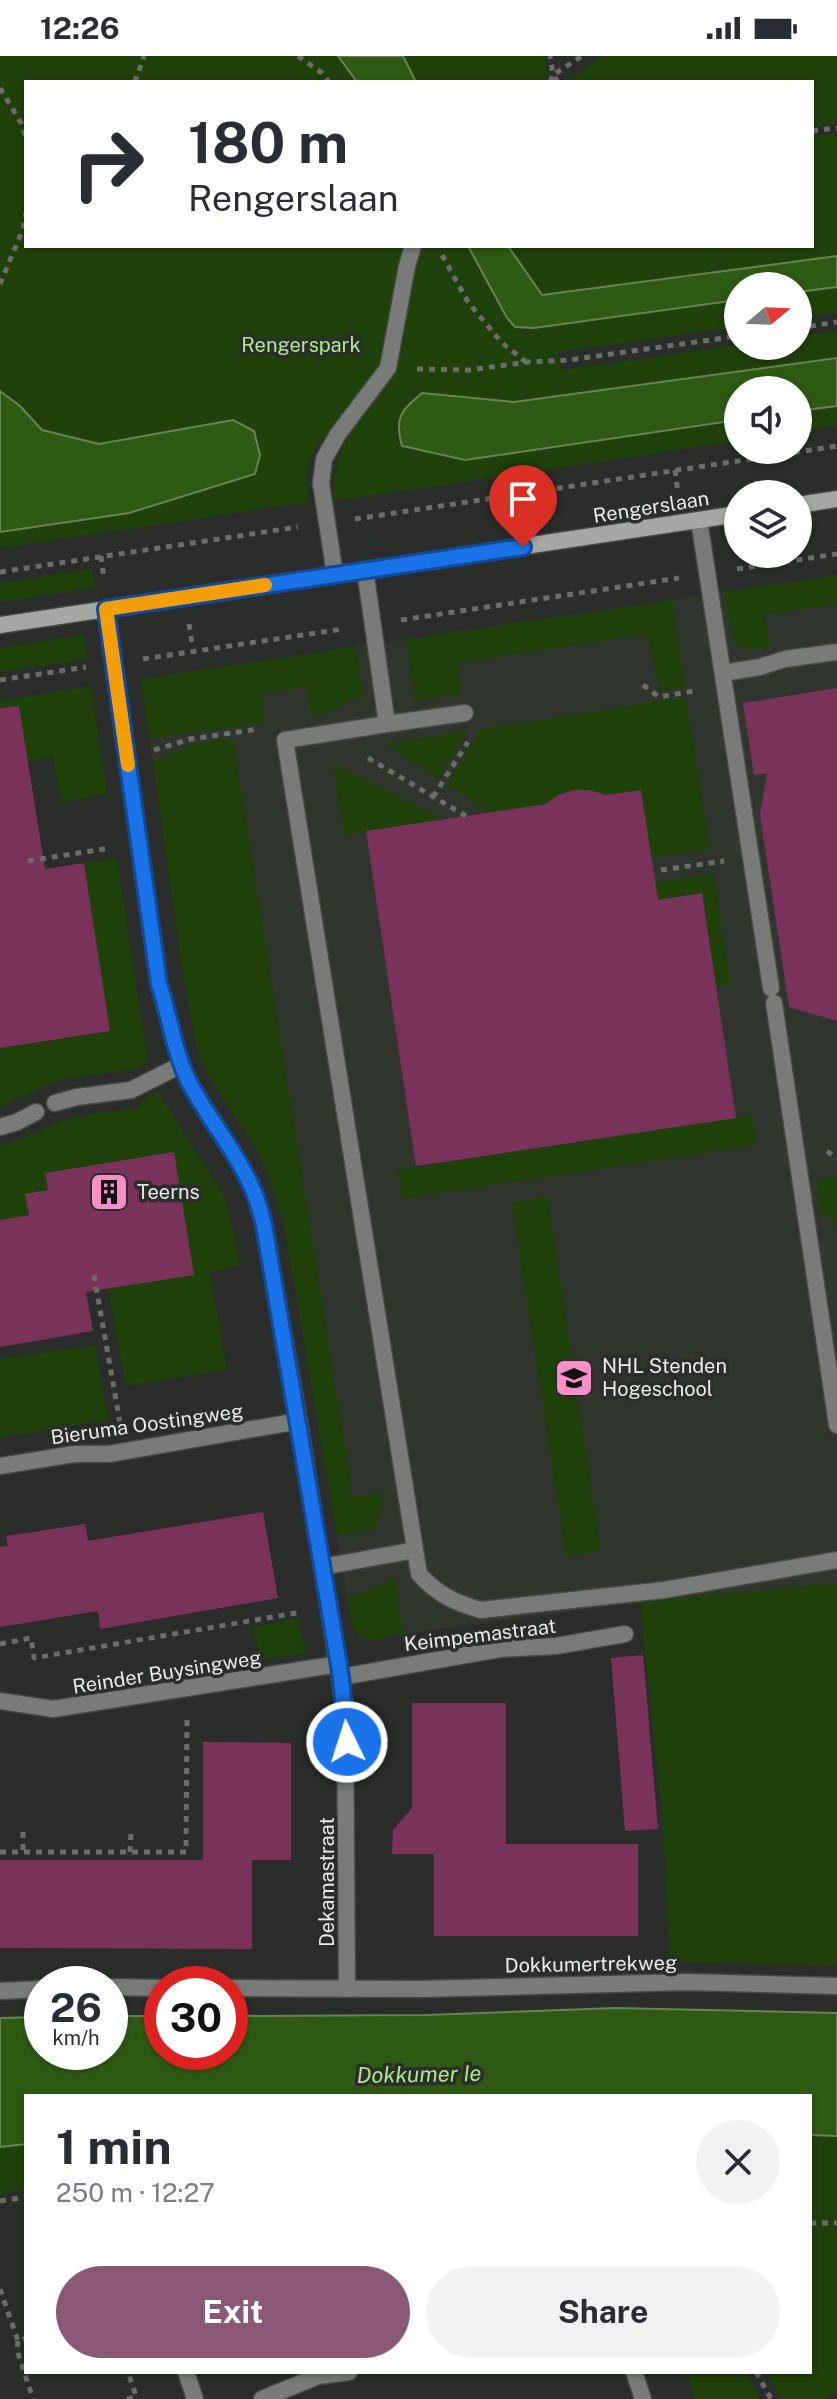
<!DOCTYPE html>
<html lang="en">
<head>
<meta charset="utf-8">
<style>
  body { margin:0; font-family:"Public Sans",sans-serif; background:#f2f2f3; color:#2b2b33; height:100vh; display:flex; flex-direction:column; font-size:30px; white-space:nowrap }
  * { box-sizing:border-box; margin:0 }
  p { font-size:26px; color:#7c7c81 }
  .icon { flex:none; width:44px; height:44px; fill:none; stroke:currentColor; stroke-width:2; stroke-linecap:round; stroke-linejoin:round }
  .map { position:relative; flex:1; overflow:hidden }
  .drawer { position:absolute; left:24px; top:2038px; width:788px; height:280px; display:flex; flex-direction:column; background:#fff; border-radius:0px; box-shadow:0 2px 6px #0004 }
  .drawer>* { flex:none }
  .guide { position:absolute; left:24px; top:24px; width:790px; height:168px; border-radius:0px; box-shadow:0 2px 6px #0004; background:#fff; color:#2b2b33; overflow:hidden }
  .needle { width:52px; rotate:71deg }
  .controls { position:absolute; left:724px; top:216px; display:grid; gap:16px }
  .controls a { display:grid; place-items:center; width:88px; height:88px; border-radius:50%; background:#fff; box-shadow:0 2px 6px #0004; font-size:40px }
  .speed { position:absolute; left:24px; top:1910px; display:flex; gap:16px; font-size:40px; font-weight:700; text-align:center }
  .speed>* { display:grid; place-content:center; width:104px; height:104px; border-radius:50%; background:#fff; box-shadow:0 2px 6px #0004; line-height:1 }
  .speed small { font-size:20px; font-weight:400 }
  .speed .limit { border:12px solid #d22; background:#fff; color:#111 }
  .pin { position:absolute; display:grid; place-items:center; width:68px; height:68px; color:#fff; margin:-82px -34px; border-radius:50% 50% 50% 0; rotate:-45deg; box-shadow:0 0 8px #0007 }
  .pin .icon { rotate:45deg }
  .me { position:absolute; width:88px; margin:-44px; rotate:356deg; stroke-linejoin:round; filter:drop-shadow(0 0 6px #0008) }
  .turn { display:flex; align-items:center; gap:28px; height:168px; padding:0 32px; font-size:36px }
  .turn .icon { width:104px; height:104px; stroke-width:2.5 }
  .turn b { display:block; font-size:56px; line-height:68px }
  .round { display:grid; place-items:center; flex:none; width:84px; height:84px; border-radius:42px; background:#f2f2f3 }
  .headline { display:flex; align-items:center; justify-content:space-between; height:136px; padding:0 32px }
  h1 { font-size:48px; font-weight:700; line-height:60px }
  .cta { display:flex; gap:16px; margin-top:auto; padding:16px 32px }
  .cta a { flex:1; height:92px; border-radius:48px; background:#885876; color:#fff; font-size:32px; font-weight:700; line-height:92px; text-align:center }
  .cta a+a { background:#f2f2f3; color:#2b2b33 }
  .status { display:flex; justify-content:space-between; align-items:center; height:56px; padding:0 40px; background:#fff; direction:ltr }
  .status svg { height:22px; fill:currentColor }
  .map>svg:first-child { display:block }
</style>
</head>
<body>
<div class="status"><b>12:26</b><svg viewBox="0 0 49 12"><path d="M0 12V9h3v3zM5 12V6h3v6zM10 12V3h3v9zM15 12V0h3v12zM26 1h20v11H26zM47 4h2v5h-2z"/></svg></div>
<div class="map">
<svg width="837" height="2343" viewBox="0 0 837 2343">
  <rect width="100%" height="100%" fill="#2b2d2a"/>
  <!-- built -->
  <polygon fill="#30362d" points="837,519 837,1909 670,1906 663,1765 640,1546 403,1578 376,1584 362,1583 352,1570 283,1163 268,1118 257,1095 205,1014 196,989 184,924 141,623"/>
  <!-- green -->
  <g fill="#1f410a">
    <path d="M0 0H338L357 26H26V190H468L507 262 515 271 534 272 738 244V271L559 296 561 314 738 289 798 290V280L837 275V302L514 346 447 339 402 390 465 404 738 364V385L335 445 334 426 339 400 348 380 322 384C305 410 305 417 309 446L0 492V476L129 457 255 418 233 364 99 388 63 380 0 398Z"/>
    <polygon points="403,0 545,0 548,19 545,26 416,26"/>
    <polygon points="601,0 837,0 837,67 812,71 812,26 572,26 572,24"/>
    <polygon points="837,77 837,200 541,239 508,190 812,190 812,80"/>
    <polygon points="837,231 837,257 798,262 798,236"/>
    <polygon points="837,350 837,370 798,376 798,355"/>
    <polygon points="92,513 95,532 0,546 0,527"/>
    <path d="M837 519V548L765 559 770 590C757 592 744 597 734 587L724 536Z"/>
    <polygon points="672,544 685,631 659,636 648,578 457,607 461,638 415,645 406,584"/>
    <polygon points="84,579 87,603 0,616 0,592"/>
    <polygon points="356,591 363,638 325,658 311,660 307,631 262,637 265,666 149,683 141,623"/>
    <polygon points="91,630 107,738 61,746 53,701 0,710 0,645"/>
    <polygon points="686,641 710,793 651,802 641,734 603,740 590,734 574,734 558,739 549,748 489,757 447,728 482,673"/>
    <polygon points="468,675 438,723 385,688"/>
    <polygon points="233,682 353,1441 382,1437 384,1451 376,1462 378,1473 337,1480 283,1163 268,1118 257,1095 205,1014 196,989 184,924 153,706 192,688"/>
    <polygon points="333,710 337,710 443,764 344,779"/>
    <polygon points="117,802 148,1006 135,1013 60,1024 0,1050 0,992 110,975 84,807"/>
    <polygon points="714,818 730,928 716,931 702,837 658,844 655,826"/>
    <path d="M158 1036 224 1140 234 1176 240 1210 210 1216 227 1313 126 1330 108 1233 193 1218 174 1096 46 1117 48 1135 26 1139 29 1159 0 1164V1090C21 1084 38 1074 58 1067 82 1057 112 1056 138 1053L151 1037Z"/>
    <polygon points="752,1059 757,1089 402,1143 397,1114"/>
    <polygon points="834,1121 837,1123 836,1178 832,1161 823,1162 816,1124"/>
    <polygon points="548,1141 601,1495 566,1500 512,1147"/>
    <polygon points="95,1289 108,1364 0,1382 0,1303"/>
    <polygon points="395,1522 403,1578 376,1584 362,1583 352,1570 347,1544"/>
    <polygon points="837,1527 837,1909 670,1906 663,1765 640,1546"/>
    <polygon points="298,1562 305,1597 259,1604 254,1571"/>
    <polygon points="810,2079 837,2080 837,2336 823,2343 781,2343 766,2316 810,2316"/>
    <polygon points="26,2088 26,2134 0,2138 0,2091"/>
    <polygon points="686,2316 746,2316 760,2343 695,2343"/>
  </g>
  <!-- water -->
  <g fill="#2e5913" stroke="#668553" stroke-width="2">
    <polygon points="338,0 403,0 416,26 357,26"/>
    <polygon points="468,190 508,190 542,239 837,200 837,231 798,236 798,230 738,230 738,244 534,272 515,271 507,262"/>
    <path d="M837 302V350L798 355V334H738V364L465 404 402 390C394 361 401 355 422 337L514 346Z"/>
    <polygon points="0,335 20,350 42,374 99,388 233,364 254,375 260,399 255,418 129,457 0,476"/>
    <polygon points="615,1952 837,1957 837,2080 810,2079 810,2040 26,2040 26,2088 0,2091 0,1962 42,1961 42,1996 110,1996 110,1960 162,1960 162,1996 230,1996 230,1960 427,1959"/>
  </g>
  <!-- building -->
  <g fill="#79335b">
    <polygon points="837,632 837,965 789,951 760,759 767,717 754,719 743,647"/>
    <polygon points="19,650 45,813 84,807 110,975 0,992 0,652"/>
    <polygon points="574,734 590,734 606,739 641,734 658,844 702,837 736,1062 416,1110 366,775 546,748 558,739"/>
    <polygon points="174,1096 194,1219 86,1236 93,1275 0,1291 0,1164 29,1159 25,1138 48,1134 45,1117"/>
    <polygon points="263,1456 278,1542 100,1573 98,1555 0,1571 0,1491 8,1490 6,1480 85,1468 88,1485"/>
    <polygon points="643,1599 658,1773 625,1775 611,1602"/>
    <polygon points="412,1647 506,1647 506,1788 638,1788 638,1880 434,1880 434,1798 392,1798 393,1774 412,1752"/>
    <polygon points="203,1686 291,1687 291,1804 252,1804 252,1893 0,1892 0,1804 203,1804"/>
  </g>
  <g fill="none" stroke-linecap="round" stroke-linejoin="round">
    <!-- lane casing -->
    <g stroke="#464845" stroke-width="19">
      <g id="lane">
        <polyline points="699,464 771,932"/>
        <path d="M365 514 387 668 285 684 419 1518C437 1538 455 1547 481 1554L664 1534 837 1504"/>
        <polyline points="335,519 321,427 324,403 338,378 388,312 407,210 413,190"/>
        <polyline points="723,617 760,611 785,603 837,596"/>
        <polyline points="387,668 465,657"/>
        <polyline points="774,947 837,1369"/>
        <polyline points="55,1047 77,1041 131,1034 181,1009"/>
        <polyline points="0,1071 17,1066 36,1056"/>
        <polyline points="322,1511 415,1494"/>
      </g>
    </g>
    <!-- street casing -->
    <g stroke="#464845" stroke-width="19">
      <g id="street">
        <polyline points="106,553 159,928 181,1009 192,1031 238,1105 254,1136 264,1169 299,1365 345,1656 347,1933"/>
        <polyline points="0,1410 74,1398 109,1398 299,1365"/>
        <polyline points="341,1621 500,1593 556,1590 625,1578"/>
        <polyline points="0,1645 53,1653 339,1608"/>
        <polyline points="110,1931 162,1932"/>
        <polyline points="230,1932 420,1933 687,1926 837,1930"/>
        <polyline points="0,1935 42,1933"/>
        <polyline points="186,2316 195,2343"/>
        <polyline points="634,2316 643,2343"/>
        <polyline points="262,2343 318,2320 349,2316"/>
      </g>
    </g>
    <!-- secondary casing -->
    <g stroke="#464845" stroke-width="19">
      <g id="secondary">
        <polyline points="798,449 837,443"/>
        <polyline points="0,569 738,458"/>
      </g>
    </g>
    <!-- path -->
    <g stroke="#6b6d6a" stroke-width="5" stroke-dasharray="6 6" stroke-linecap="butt">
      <polyline points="298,0 322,17 329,26"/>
      <polyline points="135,26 144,0"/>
      <polyline points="550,26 553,19 550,0"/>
      <polyline points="558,26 553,19 582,0"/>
      <polyline points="0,32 21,67 26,82"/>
      <polyline points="812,75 837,72"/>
      <polyline points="442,199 468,246 502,287 526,306"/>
      <polyline points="0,228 23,173 26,157"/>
      <polyline points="798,272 837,266"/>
      <polyline points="417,313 470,314 527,306 569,304 738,280"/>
      <polyline points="675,414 678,437"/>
      <polyline points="355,463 837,390"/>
      <polyline points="101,500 104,523"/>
      <polyline points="737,513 837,498"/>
      <polyline points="0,516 298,471"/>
      <polyline points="401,564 679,522"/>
      <polyline points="189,568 192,588"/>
      <polyline points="143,603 343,573"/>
      <polyline points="0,624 86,611"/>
      <polyline points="643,629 659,641 694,635"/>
      <polyline points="154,694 191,683 258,673"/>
      <polyline points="368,702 466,760"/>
      <polyline points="433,741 468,686"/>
      <polyline points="28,805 110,792"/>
      <polyline points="661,814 724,805"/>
      <polyline points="827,1095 837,1103"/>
      <polyline points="94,1219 120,1367"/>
      <polyline points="0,1588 31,1582 34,1602 302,1556"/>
      <polyline points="23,1776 23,1796"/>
      <polyline points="0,1796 186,1796 187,1660"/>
      <polyline points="130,1796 131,1776"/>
      <polyline points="0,2145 26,2141"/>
      <polyline points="810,2167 837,2167"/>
      <polyline points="0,2233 18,2285 26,2282"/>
      <polyline points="18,2285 17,2294 33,2343"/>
      <polyline points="756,2316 771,2343"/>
      <polyline points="127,2343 136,2340 128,2316"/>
    </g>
    <!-- lane -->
    <use href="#lane" stroke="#797b79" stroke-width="16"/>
    <!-- street -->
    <use href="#street" stroke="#797b79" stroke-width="16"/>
    <!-- secondary -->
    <use href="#secondary" stroke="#a5a7a4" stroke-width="16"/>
  </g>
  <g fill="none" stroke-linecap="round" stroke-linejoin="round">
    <!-- route casing -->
    <g stroke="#114b97" stroke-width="20">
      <path id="route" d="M347 1686 341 1621 264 1169C261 1158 258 1145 253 1134 237 1096 209 1064 190 1028 174 997 170 961 159 928L106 553 523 491"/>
    </g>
    <!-- route -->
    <use href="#route" stroke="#1a73e8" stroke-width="14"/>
    <!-- slow -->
    <polyline stroke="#f59e0b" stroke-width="14" points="128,709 106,553 265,529"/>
  </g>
  <!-- icons -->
  <defs>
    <g id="building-square" transform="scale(2)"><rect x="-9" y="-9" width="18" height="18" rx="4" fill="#f98fc9" stroke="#2b2d2a"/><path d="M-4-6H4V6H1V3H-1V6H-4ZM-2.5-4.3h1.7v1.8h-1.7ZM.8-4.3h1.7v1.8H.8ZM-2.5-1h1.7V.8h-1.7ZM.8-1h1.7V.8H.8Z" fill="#111"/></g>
    <g id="university-square" transform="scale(2)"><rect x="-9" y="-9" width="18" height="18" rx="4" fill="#f98fc9" stroke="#2b2d2a"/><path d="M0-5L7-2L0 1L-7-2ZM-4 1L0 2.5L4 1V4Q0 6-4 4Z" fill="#111"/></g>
  </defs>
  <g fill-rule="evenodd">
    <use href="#building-square" x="109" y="1136"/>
    <use href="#university-square" x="574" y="1322"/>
  </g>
  <g text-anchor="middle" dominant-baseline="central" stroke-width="7" stroke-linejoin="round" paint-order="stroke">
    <!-- park labels -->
    <g font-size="20" fill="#acec8e" stroke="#2b2d2a">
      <text x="301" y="289">Rengerspark</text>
    </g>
    <!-- street labels -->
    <g font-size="20" fill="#eaebe9" stroke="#2b2d2a">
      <text transform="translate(651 451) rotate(-9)">Rengerslaan</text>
      <text transform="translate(147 1368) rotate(-8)">Bieruma Oostingweg</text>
      <text transform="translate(480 1579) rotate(-7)">Keimpemastraat</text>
      <text transform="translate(167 1616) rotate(-9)">Reinder Buysingweg</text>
      <text transform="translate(327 1826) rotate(-90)">Dekamastraat</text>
      <text transform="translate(591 1908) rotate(-1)">Dokkumertrekweg</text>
    </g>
    <!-- poi labels -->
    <g font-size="20" fill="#eaebe9" stroke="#2b2d2a" text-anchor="start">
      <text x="137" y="1136">Teerns</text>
      <text x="602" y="1310">NHL Stenden<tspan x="602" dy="23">Hogeschool</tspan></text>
    </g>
    <!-- water labels -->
    <g font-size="22" font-style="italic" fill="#a9e98b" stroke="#2b2d2a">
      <text transform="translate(419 2018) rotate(-1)">Dokkumer Ie</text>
    </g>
  </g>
</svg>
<div class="controls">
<a><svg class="needle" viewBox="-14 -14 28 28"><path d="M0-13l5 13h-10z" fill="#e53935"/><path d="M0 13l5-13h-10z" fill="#7c7c81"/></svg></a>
<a><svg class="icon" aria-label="sound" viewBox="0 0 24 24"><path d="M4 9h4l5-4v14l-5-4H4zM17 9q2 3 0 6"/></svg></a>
<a><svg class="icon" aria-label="layers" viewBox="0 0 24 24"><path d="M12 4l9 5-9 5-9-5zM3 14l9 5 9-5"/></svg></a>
</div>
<div class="speed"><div>26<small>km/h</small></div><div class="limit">30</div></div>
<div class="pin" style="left:523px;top:491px;background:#d93025"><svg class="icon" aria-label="arrive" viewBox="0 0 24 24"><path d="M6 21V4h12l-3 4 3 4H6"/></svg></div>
<svg class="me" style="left:347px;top:1686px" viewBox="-20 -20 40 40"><circle r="17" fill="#1a73e8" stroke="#fff" stroke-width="3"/><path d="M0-11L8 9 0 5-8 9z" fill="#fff"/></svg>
<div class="guide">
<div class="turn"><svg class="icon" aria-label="right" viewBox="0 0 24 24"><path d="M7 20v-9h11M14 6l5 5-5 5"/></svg><div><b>180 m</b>Rengerslaan</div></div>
</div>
<section class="drawer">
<div class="headline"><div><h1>1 min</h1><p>250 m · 12:27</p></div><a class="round"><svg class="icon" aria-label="close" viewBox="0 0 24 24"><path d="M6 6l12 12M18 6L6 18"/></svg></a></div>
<div class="cta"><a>Exit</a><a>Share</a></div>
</section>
</div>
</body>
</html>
